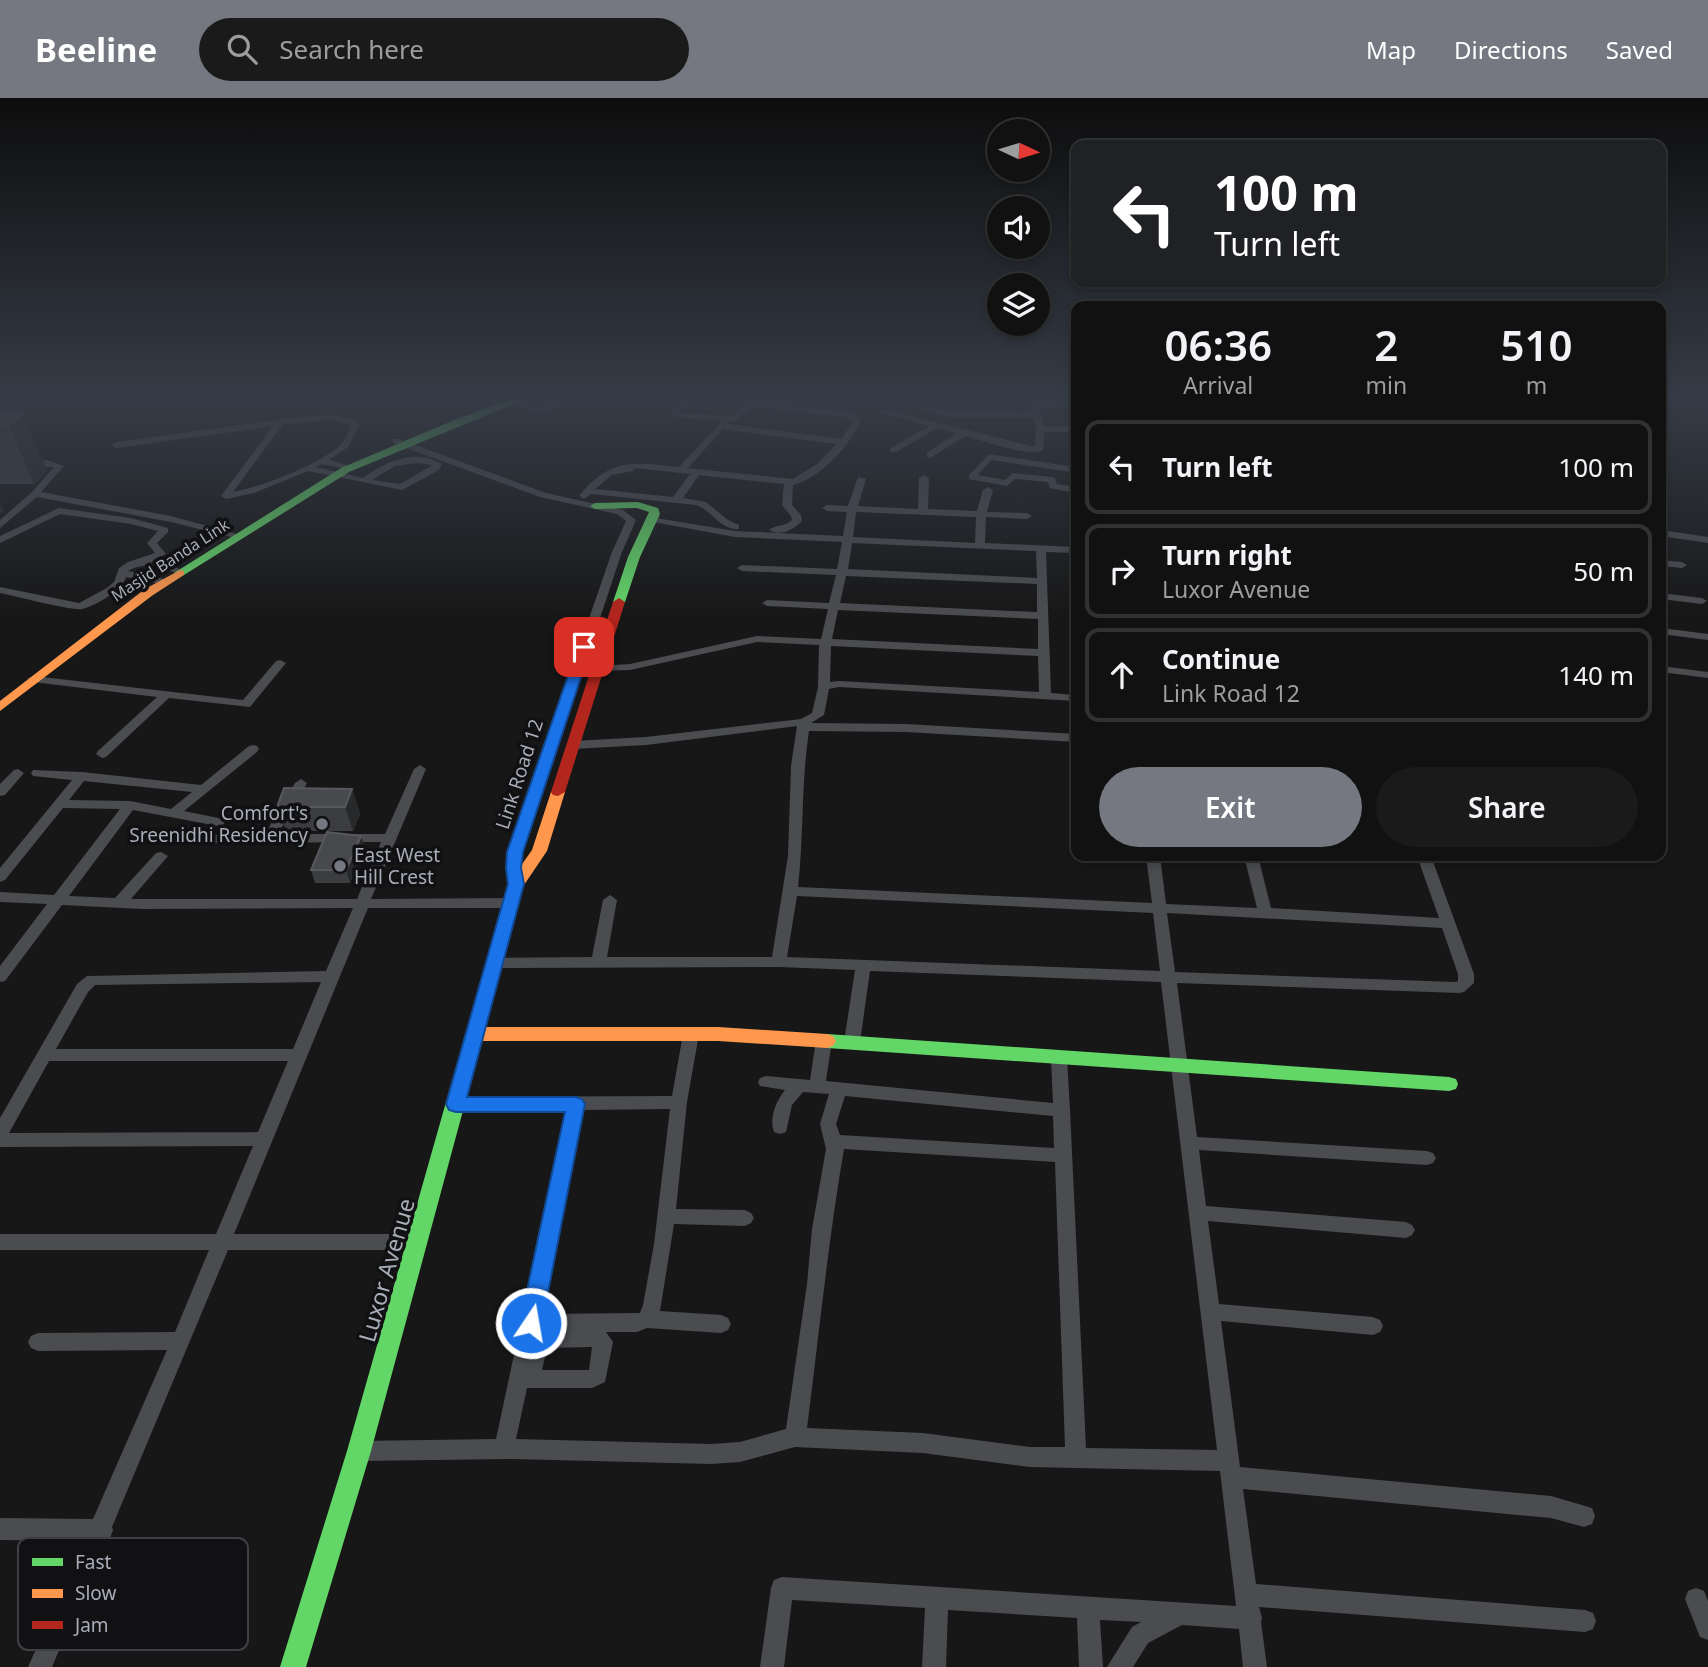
<!DOCTYPE html>
<html lang="en">
<head>
<meta charset="utf-8">
<style>
  body { margin:0; font-family:"Noto Sans",sans-serif; background:#1a1a1a; color:#f1f3f6; height:100vh; display:flex; flex-direction:column; font-size:26px; white-space:nowrap }
  * { box-sizing:border-box; margin:0 }
  p { font-size:23px; color:#9c9d9f }
  .icon { flex:none; width:38px; height:38px; fill:none; stroke:currentColor; stroke-width:2; stroke-linecap:round; stroke-linejoin:round }
  .map { position:relative; flex:1; overflow:hidden }
  .panel { position:absolute; left:1071px; top:203px; width:595px; height:560px; display:flex; flex-direction:column; background:#111; border-radius:14px; box-shadow:0 4px 10px #0003,0 0 0 2px #303131 }
  .panel>* { flex:none }
  .guide { position:absolute; left:1071px; top:42px; width:595px; height:147px; border-radius:14px; box-shadow:0 4px 10px #0003,0 0 0 2px #303131; background:#202124; color:#fff; overflow:hidden }
  .needle { width:46px; rotate:94deg }
  .fabs { position:absolute; left:987px; top:21px; display:grid; gap:14px }
  .fabs a { display:grid; place-items:center; width:63px; height:63px; border-radius:50%; background:#111; box-shadow:0 4px 10px #0003,0 0 0 2px #303131; font-size:35px }
  .pin { position:absolute; display:grid; place-items:center; width:60px; height:60px; color:#fff; margin:-30px; border-radius:14px; box-shadow:0 4px 10px #0006 }
  .me { position:absolute; width:77px; margin:-38px; rotate:12deg; stroke-linejoin:round; filter:drop-shadow(0 0 5px #0008) }
  .turn { display:flex; align-items:center; gap:24px; height:147px; padding:0 28px; font-size:32px }
  .turn .icon { width:91px; height:91px; stroke-width:2.5 }
  .turn b { display:block; font-size:49px; line-height:60px }
  .eta { display:flex; justify-content:space-evenly; align-items:center; height:119px; text-align:center }
  .eta b { font-size:42px; font-weight:600; line-height:49px }
  .primary-button { display:flex; gap:14px; margin-top:auto; padding:14px 28px }
  .primary-button a { flex:1; height:80px; border-radius:42px; background:#757880; color:#fff; font-size:28px; font-weight:600; line-height:80px; text-align:center }
  .primary-button a+a { background:#1a1a1a; color:#f1f3f6 }
  ul { padding:0; list-style:none }
  li { display:flex; align-items:center; gap:21px; height:94px; margin:0 14px 10px; padding:0 14px; border:4px solid #303131; border-radius:14px }
  li div { flex:1 }
  li b { display:block; font-size:26px }
  li em { font-style:normal }
  header { display:flex; align-items:center; gap:42px; box-sizing:border-box; height:98px; padding:0 35px; background:#757880; color:#fff }
  header strong { font-size:33px }
  nav { display:flex; gap:38px; margin-inline-start:auto; font-size:24px }
  .search { width:490px; height:63px; background:#1a1a1a; display:flex; align-items:center; gap:18px; box-sizing:border-box; padding:0 24px; border-radius:38px; color:#9c9d9f; font-size:26px }
  .map>svg:first-child { display:block }
</style>
</head>
<body>
<header>
<strong>Beeline</strong>
<div class="search"><svg class="icon" aria-label="search" viewBox="0 0 24 24"><circle cx="10" cy="10" r="6"/><path d="M15 15l6 6"/></svg>Search here</div>
<nav><a>Map</a><a>Directions</a><a>Saved</a></nav>
</header>
<div class="map">
<svg width="1708" height="1569" viewBox="0 0 1708 1569">
  <rect width="100%" height="100%" fill="#171717"/>
  <g fill="none" stroke-linecap="round" stroke-linejoin="round">
    <!-- street -->
    <g fill="#4b4c50" fill-rule="evenodd">
      <polygon points="530,300 558,302 562,300 571,300 547,314 504,306 508,304 546,309 551,306"/>
      <path d="M647 300 687 301 691 303 680 315 732 318 750 300H758L755 303 853 315 861 323C849 348 822 379 793 387L792 407 801 417 802 423C793 432 781 439 769 432 776 426 785 429 792 422L791 418 782 407 784 386 699 377 683 400 706 404 728 422 739 427V431C720 432 713 413 696 407L591 396 584 401 579 398C610 359 634 364 679 369L722 323 674 319 671 314 680 305 651 302ZM751 308 850 320 853 323 841 341 728 326 730 323H737ZM723 331 837 346 817 366 793 381 688 370ZM634 370H635L690 376 673 399 595 391 612 377 633 373Z"/>
      <path d="M1028 300H1036L1038 306H1076V310H1039L1044 328H1076V334H1044L1043 352C1029 360 982 342 965 338L930 360 927 359V355L956 335 937 330 896 354H890V350L929 328 880 314 884 311 1035 349 1036 331 1033 320H950L923 311 927 309 950 314H1032Z"/>
      <path d="M330 317 352 321 360 326 348 349 329 362 350 368 346 371 322 366 316 369 363 380C386 363 416 350 442 366L439 372 402 392 308 373 254 395 226 401 221 398 273 328 116 350 112 347 116 344 298 319ZM330 322 351 327C349 334 346 341 340 347 321 366 261 389 233 394L283 326ZM417 365 433 367 400 386 372 382 395 368Z"/>
      <path d="M393 341H399L546 395 623 412 636 422 622 454 522 754 520 770 523 786 521 789H511C505 778 507 766 508 754L612 454 626 423 617 416 540 399 393 345Z"/>
      <polygon points="989,356 1068,368 1076,361 1076,369 1070,374 991,362 978,377 1005,382 1013,375 1052,379 1055,380 1057,386 1076,389 1076,395 1050,390 1048,384 1015,381 1007,388 969,381 969,377"/>
      <polygon points="47,362 64,368 41,394 171,418 244,438 239,441 171,424 37,399 0,430 0,422 32,394 54,369 0,369 0,363"/>
      <path d="M924 377 929 380 928 411 977 413 983 392 988 389 993 392 987 414 1027 415 1032 418 1027 421 986 419 985 445 1076 449V455L1046 454 1051 595 1076 597V603L839 589 829 591 824 617 811 625 906 626 1076 636V644L906 634 809 633C801 684 804 737 798 789L1152 805 1146 758H1160L1166 806 1257 810 1244 758H1258L1271 810 1439 820 1417 758H1431L1474 876V885L1464 894 1459 895 1177 885 1197 1039 1427 1053 1433 1055 1436 1060 1433 1065 1427 1067 1199 1052 1206 1108 1406 1124 1412 1127 1415 1132 1412 1137 1406 1140 1208 1123 1219 1206 1373 1219 1380 1222 1383 1228 1380 1234 1373 1237 1221 1223 1240 1369 1551 1398 1592 1410 1595 1418 1592 1426 1584 1429 1551 1420 1243 1391 1256 1486 1585 1512 1593 1515 1596 1523 1593 1531 1585 1534 1259 1509 1262 1520 1261 1524 1267 1569H1243L1239 1531 1182 1527 1148 1545 1133 1569H1107L1132 1529 1141 1524 1100 1522 1103 1569H1079L1077 1520 948 1512 946 1569H922L925 1510 792 1502 784 1569H760L771 1490 774 1482 782 1479 1236 1508 1220 1373 1030 1369 923 1355 795 1349 740 1364 711 1366 513 1361 359 1363 352 1360 349 1353 352 1346 359 1343 496 1341 566 1013H456L450 1011 448 1006 450 1001 456 999 672 998 683 936 685 932H697L699 936 687 1004 676 1111 745 1112 751 1115 754 1120 751 1125 745 1128 674 1126 660 1213 721 1217 728 1220 731 1226 728 1232 721 1235 647 1230 637 1234H606L613 1244 605 1284 592 1290H527L516 1341 711 1346 740 1344 786 1331 807 1186 812 1131 826 1051 820 1026 829 996 803 994 792 1007 786 1034 780 1036 774 1034C769 1020 776 1003 785 992L760 988 758 984 760 980 766 978 810 982 816 942 818 938H830L832 942 826 983 1053 1005 1051 960 1053 956 1059 954 1065 956 1067 960 1070 1012 1086 1350 1217 1352 1161 884 870 873 860 944 858 948H846L844 944 855 872 779 869 494 870 489 869 487 865 489 861 494 860 592 859 603 802 610 797 617 802 607 859H772L788 758 791 668 797 628 646 647 573 651 567 647 573 643 646 639 801 621 812 615 818 589 819 547 757 544 630 572 594 573 592 571 598 568 630 566 757 538 821 541 828 511 767 508 762 505 767 502 829 505 836 477 742 473 737 470 742 467 837 471 842 444 735 439 653 424 648 421 650 419 735 433 843 438 847 414 827 413 822 410 827 407 848 408 858 379 866 381 858 408 918 411 919 380ZM856 414 976 419 975 445 853 439ZM852 445 1036 453 1037 480 848 471ZM846 478 1037 486V514L840 505ZM838 512 1038 521V551L832 541ZM831 548 1038 558 1039 594 839 583 830 584ZM797 798 1153 815 1160 873 787 859ZM1167 815 1442 830 1458 876V883L1456 884 1175 874ZM845 998 1053 1018 1054 1050 840 1037 836 1026ZM670 1011 654 1146 643 1207 640 1215 542 1216 583 1012ZM844 1051 1055 1064 1065 1349H1030L923 1335 807 1330C819 1237 828 1144 844 1051ZM592 1249 589 1272H542L547 1250Z"/>
      <path d="M59 410 131 420 168 430V434L157 445 166 456 153 462 186 473 181 476C162 471 146 462 128 473L169 482 170 484 165 487 126 479C122 492 96 508 82 511 72 513 15 498 0 495V489L79 505 107 490 114 484 119 470 128 464 155 455 147 445 158 433 131 426 60 416 0 445V438Z"/>
      <polygon points="1661,432 1708,439 1708,445 1661,438"/>
      <polygon points="1661,462 1682,464 1687,467 1682,470 1661,468"/>
      <polygon points="1661,495 1702,500 1707,503 1702,506 1661,501"/>
      <polygon points="1661,530 1708,536 1708,542 1661,536"/>
      <polygon points="280,562 286,565 250,609 169,600 106,659 102,660 96,656 98,653 157,599 33,584 27,581 33,578 243,602 276,563"/>
      <polygon points="1661,568 1708,574 1708,580 1661,574"/>
      <path d="M253 647 257 648 259 651 257 654 184 713 223 721 225 724 223 727 218 728 133 712 69 798 115 800 156 755 161 754 168 758 131 801H357L381 744 211 745 204 741 211 737 265 736 295 685 301 681 307 685 278 736H385L414 671 420 667 426 671 371 801 511 800 518 805 511 810H368L234 1136H418L424 1138 427 1144 424 1150 418 1152H228L112 1429 113 1432 110 1440 106 1441 52 1569H28L84 1443 0 1442V1420L93 1421 167 1252 38 1253 31 1250 28 1244 31 1238 38 1235 175 1234 209 1152H0V1136H216L253 1048 0 1049V1020L77 886 87 878 326 873 353 810 142 811 62 807 5 883 0 884V868L47 806 0 804V794L54 797 120 711 63 710 5 782 0 784V770L72 682 33 678 31 675 33 672 82 674 201 687 249 648ZM84 683 192 694 171 711 130 703 69 702ZM321 884 293 951H56L88 894 95 887ZM49 963H288L258 1034 9 1035Z"/>
      <polygon points="18,671 24,675 5,697 0,698 0,686 14,672"/>
      <polygon points="1696,1490 1704,1493 1708,1503 1708,1542 1700,1539 1685,1501 1688,1493"/>
    </g>
    <!-- fast -->
    <g fill="#63d668" fill-rule="evenodd">
      <polygon points="515,300 528,300 349,374 184,477 180,478 174,475 341,370 454,322"/>
      <polygon points="638,404 658,410 660,416 640,459 625,504 619,508 613,504 628,459 649,414 637,410 595,411 590,408 595,405"/>
      <polygon points="482,903 488,905 491,909 371,1353 306,1569 280,1569 347,1353 473,909 476,905"/>
      <polygon points="827,936 1449,979 1456,981 1458,986 1456,991 1449,993 827,950 821,948 818,943 821,938"/>
    </g>
    <!-- slow -->
    <g fill="#ff974d" fill-rule="evenodd">
      <polygon points="180,472 184,473 184,477 153,497 0,613 0,603 145,491"/>
      <polygon points="558,690 565,694 547,753 524,787 491,909 488,913 476,913 473,909 508,786 532,752 551,694"/>
      <polygon points="474,929 718,929 827,936 833,938 836,943 833,948 827,950 718,943 474,943 468,941 465,936 468,931"/>
    </g>
    <!-- jam -->
    <polygon fill="#b3261e" fill-rule="evenodd" points="619,500 625,504 565,694 558,698 553,697 551,694 613,504"/>
  </g>
  <!-- wall -->
  <g fill="#3c3d40">
    <polygon points="0,314 47,373 34,386 0,386"/>
    <polygon points="352,691 360,716 353,733 286,733 277,709"/>
    <polygon points="361,738 365,751 350,785 315,785 311,772"/>
  </g>
  <!-- shaded-wall -->
  <g fill="#28292a">
    <polygon points="23,315 47,373 34,386 9,327"/>
    <polygon points="0,404 4,413 0,416"/>
    <polygon points="352,691 360,716 353,733 345,709"/>
    <polygon points="361,738 365,751 350,785 346,772"/>
  </g>
  <!-- building -->
  <g fill="#48494d" stroke="#57595e" stroke-width="2">
    <polygon points="0,314 23,315 9,327 0,327"/>
    <polygon points="284,690 352,691 345,709 277,709"/>
    <polygon points="327,734 361,738 346,772 311,772"/>
  </g>
  <!-- sky -->
  <linearGradient id="sky" x2="0" y2="1"><stop stop-color="#0d0d0d"/><stop offset="0.58" stop-color="#363c47"/><stop offset="1" stop-color="#363c47" stop-opacity="0"/></linearGradient>
  <rect width="1708" height="519" fill="url(#sky)"/>
  <!-- route -->
  <polygon fill="#1a73e8" stroke="#114b97" stroke-width="2" points="584,546 591,549 523,754 521,770 524,786 467,999 576,999 582,1001 585,1006 542,1225 539,1232 531,1235 523,1232 520,1225 565,1014 456,1014 449,1012 446,1006 508,786 506,770 507,754 578,549"/>
  <!-- markers -->
  <g fill="#757880" stroke="#111113" stroke-width="2.5">
    <circle cx="322" cy="726" r="7"/>
    <circle cx="340" cy="768" r="7"/>
  </g>
  <g text-anchor="middle" dominant-baseline="central" stroke-width="7" stroke-linejoin="round" paint-order="stroke">
    <!-- far-street labels -->
    <g font-size="16" fill="#a8adb8" stroke="#111113">
      <text transform="translate(170 462) rotate(-33)">Masjid Banda Link</text>
    </g>
    <!-- street labels -->
    <g font-size="19" fill="#a8adb8" stroke="#111113">
      <text transform="translate(519 676) rotate(-72)">Link Road 12</text>
    </g>
    <!-- poi labels -->
    <g font-size="19" fill="#a8adb8" stroke="#111113" text-anchor="end">
      <text x="308" y="715">Comfort's<tspan x="308" dy="22">Sreenidhi Residency</tspan></text>
      <text x="354" y="757" text-anchor="start">East West<tspan x="354" dy="22">Hill Crest</tspan></text>
    </g>
    <!-- near-street labels -->
    <g font-size="23" fill="#a8adb8" stroke="#111113">
      <text transform="translate(386 1172) rotate(-74)">Luxor Avenue</text>
    </g>
  </g>
  <!-- legend -->
  <rect x="18" y="1440" width="230" height="112" rx="10" fill="#111113" stroke="#3e4045" stroke-width="2"/>
  <rect x="32" y="1460" width="31" height="8" fill="#63d668"/>
  <rect x="32" y="1491" width="31" height="9" fill="#ff974d"/>
  <rect x="32" y="1523" width="31" height="8" fill="#b3261e"/>
  <g font-size="19" fill="#a8adb8">
    <text x="75" y="1471">Fast</text>
    <text x="75" y="1502">Slow</text>
    <text x="75" y="1534">Jam</text>
  </g>
</svg>
<div class="fabs">
<a><svg class="needle" viewBox="-14 -14 28 28"><path d="M0-13l5 13h-10z" fill="#e53935"/><path d="M0 13l5-13h-10z" fill="#9c9d9f"/></svg></a>
<a><svg class="icon" aria-label="sound" viewBox="0 0 24 24"><path d="M4 9h4l5-4v14l-5-4H4zM17 9q2 3 0 6"/></svg></a>
<a><svg class="icon" aria-label="layers" viewBox="0 0 24 24"><path d="M12 4l9 5-9 5-9-5zM3 14l9 5 9-5"/></svg></a>
</div>
<div class="pin" style="left:584px;top:549px;background:#d93025"><svg class="icon" aria-label="arrive" viewBox="0 0 24 24"><path d="M6 21V4h12l-3 4 3 4H6"/></svg></div>
<svg class="me" style="left:531px;top:1225px" viewBox="-20 -20 40 40"><circle r="17" fill="#1a73e8" stroke="#fff" stroke-width="3"/><path d="M0-11L8 9 0 5-8 9z" fill="#fff"/></svg>
<div class="guide">
<div class="turn"><svg class="icon" aria-label="left" viewBox="0 0 24 24"><path d="M17 20v-9H6M10 6l-5 5 5 5"/></svg><div><b>100 m</b>Turn left</div></div>
</div>
<section class="panel">
<div class="eta">
<div><b>06:36</b><p>Arrival</p></div>
<div><b>2</b><p>min</p></div>
<div><b>510</b><p>m</p></div>
</div>
<ul>
<li><svg class="icon" aria-label="left" viewBox="0 0 24 24"><path d="M17 20v-9H6M10 6l-5 5 5 5"/></svg><div><b>Turn left</b></div><em>100 m</em></li>
<li><svg class="icon" aria-label="right" viewBox="0 0 24 24"><path d="M7 20v-9h11M14 6l5 5-5 5"/></svg><div><b>Turn right</b><p>Luxor Avenue</p></div><em>50 m</em></li>
<li><svg class="icon" aria-label="ahead" viewBox="0 0 24 24"><path d="M12 20V5M6 11l6-6 6 6"/></svg><div><b>Continue</b><p>Link Road 12</p></div><em>140 m</em></li>
</ul>
<div class="primary-button"><a>Exit</a><a>Share</a></div>
</section>
</div>
</body>
</html>
